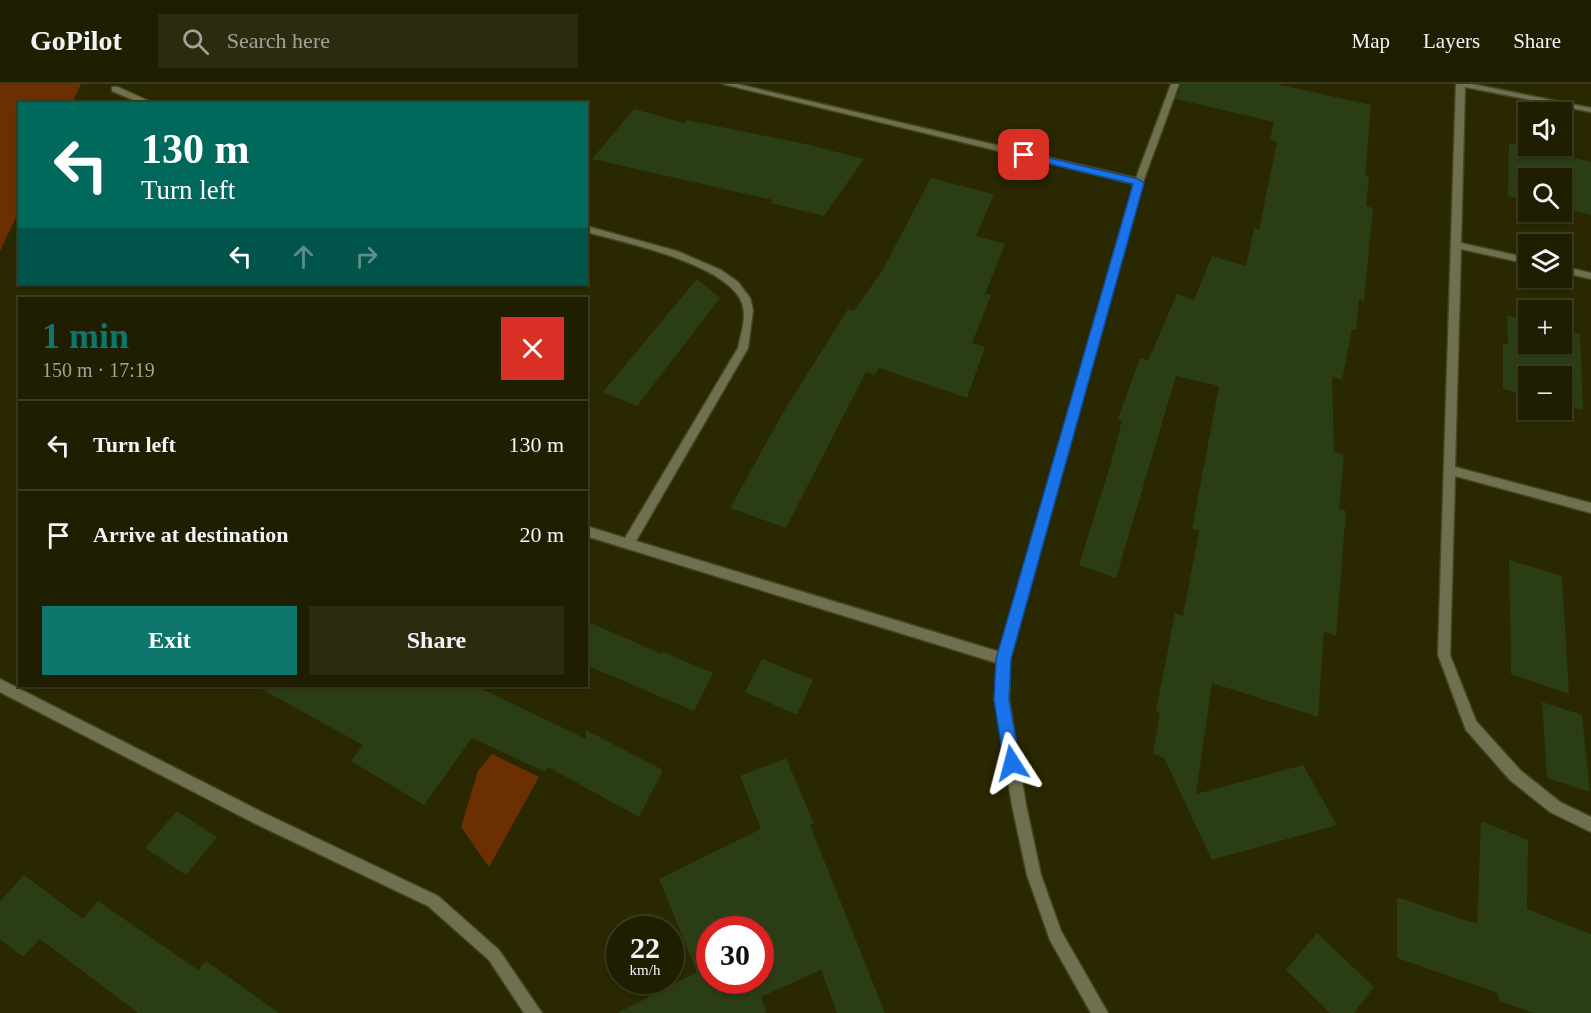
<!DOCTYPE html>
<html lang="en">
<head>
<meta charset="utf-8">
<style>
  body { margin:0; font-family:"Times New Roman",serif; background:#2c2b0f; color:#f1f3f6; height:100vh; display:flex; flex-direction:column; font-size:22px; white-space:nowrap }
  * { box-sizing:border-box; margin:0 }
  p { font-size:20px; color:#a1a299 }
  .icon { flex:none; width:33px; height:33px; fill:none; stroke:currentColor; stroke-width:2; stroke-linecap:round; stroke-linejoin:round }
  .map { position:relative; flex:1; overflow:hidden }
  .drawer { position:absolute; left:18px; top:213px; width:570px; height:390px; display:flex; flex-direction:column; background:#1f1e00; border-radius:0px; box-shadow:0 2px 4px #0004,0 0 0 2px #3c3c22 }
  .drawer>* { flex:none }
  .guide { position:absolute; left:18px; top:18px; width:570px; height:183px; border-radius:0px; box-shadow:0 2px 4px #0004,0 0 0 2px #3c3c22; background:#00695c; color:#fff; overflow:hidden }
  .fabs { position:absolute; left:1518px; top:18px; display:grid; gap:12px }
  .fabs a { display:grid; place-items:center; width:54px; height:54px; border-radius:0px; background:#1f1e00; box-shadow:0 2px 4px #0004,0 0 0 2px #3c3c22; font-size:30px }
  .speed { position:absolute; left:606px; top:832px; display:flex; gap:12px; font-size:30px; font-weight:700; text-align:center }
  .speed>* { display:grid; place-content:center; width:78px; height:78px; border-radius:50%; background:#1f1e00; box-shadow:0 2px 4px #0004,0 0 0 2px #3c3c22; line-height:1 }
  .speed small { font-size:15px; font-weight:400 }
  .speed .limit { border:9px solid #d22; background:#fff; color:#111 }
  .pin { position:absolute; display:grid; place-items:center; width:51px; height:51px; color:#fff; margin:-26px; border-radius:12px; box-shadow:0 3px 9px #0006 }
  .me { position:absolute; width:66px; margin:-33px; rotate:351deg; stroke-linejoin:round; filter:drop-shadow(0 0 4px #0008) }
  .turn { display:flex; align-items:center; gap:21px; height:126px; padding:0 24px; font-size:27px }
  .turn .icon { width:78px; height:78px; stroke-width:2.5 }
  .turn b { display:block; font-size:42px; line-height:51px }
  .lanes { display:flex; align-items:center; height:57px; padding:0 24px; background:#0003; justify-content:center; gap:30px; direction:ltr }
  .lanes .off { opacity:.35 }
  .round { display:grid; place-items:center; flex:none; width:63px; height:63px; border-radius:0px; background:#2c2b0f }
  .headline { display:flex; align-items:center; justify-content:space-between; height:102px; padding:0 24px }
  h1 { font-size:36px; font-weight:700; line-height:45px; color:#0f766e }
  .button { display:flex; gap:12px; margin-top:auto; padding:12px 24px }
  .button a { flex:1; height:69px; border-radius:0px; background:#0f766e; color:#fff; font-size:24px; font-weight:700; line-height:69px; text-align:center }
  .button a+a { background:#2c2b0f; color:#f1f3f6 }
  ul { padding:0; list-style:none }
  li { display:flex; align-items:center; gap:18px; height:90px; padding:0 24px; border-top:2px solid #3c3c22 }
  li div { flex:1 }
  li b { display:block; font-size:22px }
  li em { font-style:normal }
  header { display:flex; align-items:center; gap:36px; box-sizing:border-box; height:84px; padding:0 30px; background:#1f1e00; border-bottom:2px solid #3c3c22 }
  header strong { font-size:28px }
  nav { display:flex; gap:33px; margin-inline-start:auto; font-size:21px }
  .search { width:420px; height:54px; background:#2c2b0f; display:flex; align-items:center; gap:15px; box-sizing:border-box; padding:0 21px; border-radius:0px; color:#a1a299; font-size:22px }
  .map>svg:first-child { display:block }
</style>
</head>
<body>
<header>
<strong>GoPilot</strong>
<div class="search"><svg class="icon" aria-label="search" viewBox="0 0 24 24"><circle cx="10" cy="10" r="6"/><path d="M15 15l6 6"/></svg>Search here</div>
<nav><a>Map</a><a>Layers</a><a>Share</a></nav>
</header>
<div class="map">
<svg width="1591" height="929" viewBox="0 0 1591 929">
  <rect width="100%" height="100%" fill="#292800"/>
  <!-- green -->
  <g fill="#6c2f02">
    <polygon points="0,0 81,0 72,19 20,20 19,127 0,167"/>
    <polygon points="492,670 539,693 489,783 461,743 478,687"/>
  </g>
  <!-- building -->
  <g fill="#2b3d15" fill-rule="evenodd">
    <polygon points="1181,0 1277,0 1371,21 1365,91 1369,92 1366,122 1373,124 1364,217 1359,215 1356,246 1352,245 1342,296 1332,292 1334,368 1344,371 1339,425 1346,427 1336,552 1324,548 1318,633 1212,599 1196,710 1303,681 1337,741 1212,776 1164,674 1153,670 1160,629 1156,627 1175,529 1183,532 1199,447 1192,445 1219,302 1176,292 1116,494 1079,481 1113,372 1122,336 1118,335 1140,274 1148,277 1177,210 1194,216 1212,172 1246,182 1254,144 1259,146 1277,58 1270,56 1274,38 1176,15"/>
    <polygon points="634,25 685,39 687,36 810,61 864,75 824,132 771,119 773,116 592,75"/>
    <polygon points="1509,59 1591,78 1591,131 1562,124 1562,94 1528,94 1528,117 1508,112"/>
    <polygon points="931,94 994,110 976,152 1005,160 985,210 991,211 972,259 985,263 967,314 879,284 875,291 866,288 786,444 730,424 784,327 848,225 854,227 882,187"/>
    <polygon points="697,195 720,214 637,322 603,308"/>
    <polygon points="1507,231 1528,237 1528,260 1562,260 1562,245 1580,250 1583,326 1562,320 1562,292 1528,292 1528,311 1503,305 1503,260 1508,260"/>
    <polygon points="1509,476 1562,492 1569,610 1511,590"/>
    <polygon points="586,537 662,570 663,568 713,589 694,627 586,581"/>
    <polygon points="762,575 813,596 797,631 745,608"/>
    <polygon points="256,602 476,602 586,655 586,646 663,686 639,733 548,683 545,688 472,654 424,721 351,677 363,661"/>
    <polygon points="1542,618 1582,631 1590,708 1547,694"/>
    <path d="M786 674 814 740 810 741 885 929H837L821 886 761 913 766 929H618L697 888 659 795 761 745 740 692ZM710 846H760V897H710Z"/>
    <polygon points="177,727 217,753 186,791 145,764"/>
    <polygon points="1481,737 1528,756 1527,825 1591,850 1591,929 1534,929 1499,917 1498,909 1397,874 1397,813 1477,840"/>
    <polygon points="24,791 83,835 98,817 198,886 206,877 279,929 138,929 40,855 23,873 0,855 0,817"/>
    <polygon points="1317,849 1374,903 1354,929 1330,929 1286,886"/>
  </g>
  <g fill="none" stroke-linecap="round" stroke-linejoin="round">
    <!-- minor casing -->
    <g stroke="#47461e" stroke-width="3">
      <g id="minor">
        <path d="M723 0H737L1136 94 1171 0H1179L1143 98 1010 575 1009 616 1026 721 1041 791 1061 847 1108 929H1091L1050 856 1027 791 1012 721 995 616 997 579 586 452V442L625 454 738 264C741 250 747 233 742 219 728 180 623 158 586 148V142L677 167 721 186 738 198 750 214 753 226 748 264 636 457 1000 568 1134 100Z"/>
        <polygon points="1456,0 1472,0 1591,24 1591,28 1465,3 1461,159 1528,174 1528,180 1461,165 1455,383 1591,419 1591,429 1455,392 1450,571 1476,637 1520,686 1560,718 1591,733 1591,748 1550,728 1510,696 1466,646 1438,571"/>
        <polygon points="112,3 118,3 155,20 143,20 112,7"/>
        <polygon points="1562,182 1591,189 1591,195 1562,188"/>
        <polygon points="0,595 264,729 438,812 499,866 542,929 524,929 489,876 428,822 254,739 0,608"/>
      </g>
    </g>
    <!-- minor -->
    <use href="#minor" fill="#6f7050" fill-rule="evenodd"/>
  </g>
  <!-- route -->
  <polygon fill="#1a73e8" stroke="#114b97" stroke-width="1.5" points="1024,68 1138,95 1144,99 1011,575 1009,616 1020,679 1017,684 1012,687 1006,684 1004,679 994,616 996,575 1133,100 1021,73 1019,71"/>
</svg>
<div class="fabs">
<a><svg class="icon" aria-label="sound" viewBox="0 0 24 24"><path d="M4 9h4l5-4v14l-5-4H4zM17 9q2 3 0 6"/></svg></a>
<a><svg class="icon" aria-label="search" viewBox="0 0 24 24"><circle cx="10" cy="10" r="6"/><path d="M15 15l6 6"/></svg></a>
<a><svg class="icon" aria-label="layers" viewBox="0 0 24 24"><path d="M12 4l9 5-9 5-9-5zM3 14l9 5 9-5"/></svg></a>
<a>+</a>
<a>−</a>
</div>
<div class="speed"><div>22<small>km/h</small></div><div class="limit">30</div></div>
<div class="pin" style="left:1024px;top:71px;background:#d93025"><svg class="icon" aria-label="arrive" viewBox="0 0 24 24"><path d="M6 21V4h12l-3 4 3 4H6"/></svg></div>
<svg class="me" style="left:1012px;top:679px" viewBox="-20 -20 40 40"><path d="M0-17L14 15 0 8-14 15z" fill="#1a73e8" stroke="#fff" stroke-width="4"/></svg>
<div class="guide">
<div class="turn"><svg class="icon" aria-label="left" viewBox="0 0 24 24"><path d="M17 20v-9H6M10 6l-5 5 5 5"/></svg><div><b>130 m</b>Turn left</div></div>
<div class="lanes"><svg class="icon" aria-label="left" viewBox="0 0 24 24"><path d="M17 20v-9H6M10 6l-5 5 5 5"/></svg><svg class="icon off" aria-label="ahead" viewBox="0 0 24 24"><path d="M12 20V5M6 11l6-6 6 6"/></svg><svg class="icon off" aria-label="right" viewBox="0 0 24 24"><path d="M7 20v-9h11M14 6l5 5-5 5"/></svg></div>
</div>
<section class="drawer">
<div class="headline"><div><h1>1 min</h1><p>150 m · 17:19</p></div><a class="round" style="background:#d93025;color:#fff"><svg class="icon" aria-label="close" viewBox="0 0 24 24"><path d="M6 6l12 12M18 6L6 18"/></svg></a></div>
<ul>
<li><svg class="icon" aria-label="left" viewBox="0 0 24 24"><path d="M17 20v-9H6M10 6l-5 5 5 5"/></svg><div><b>Turn left</b></div><em>130 m</em></li>
<li><svg class="icon" aria-label="arrive" viewBox="0 0 24 24"><path d="M6 21V4h12l-3 4 3 4H6"/></svg><div><b>Arrive at destination</b></div><em>20 m</em></li>
</ul>
<div class="button"><a>Exit</a><a>Share</a></div>
</section>
</div>
</body>
</html>
